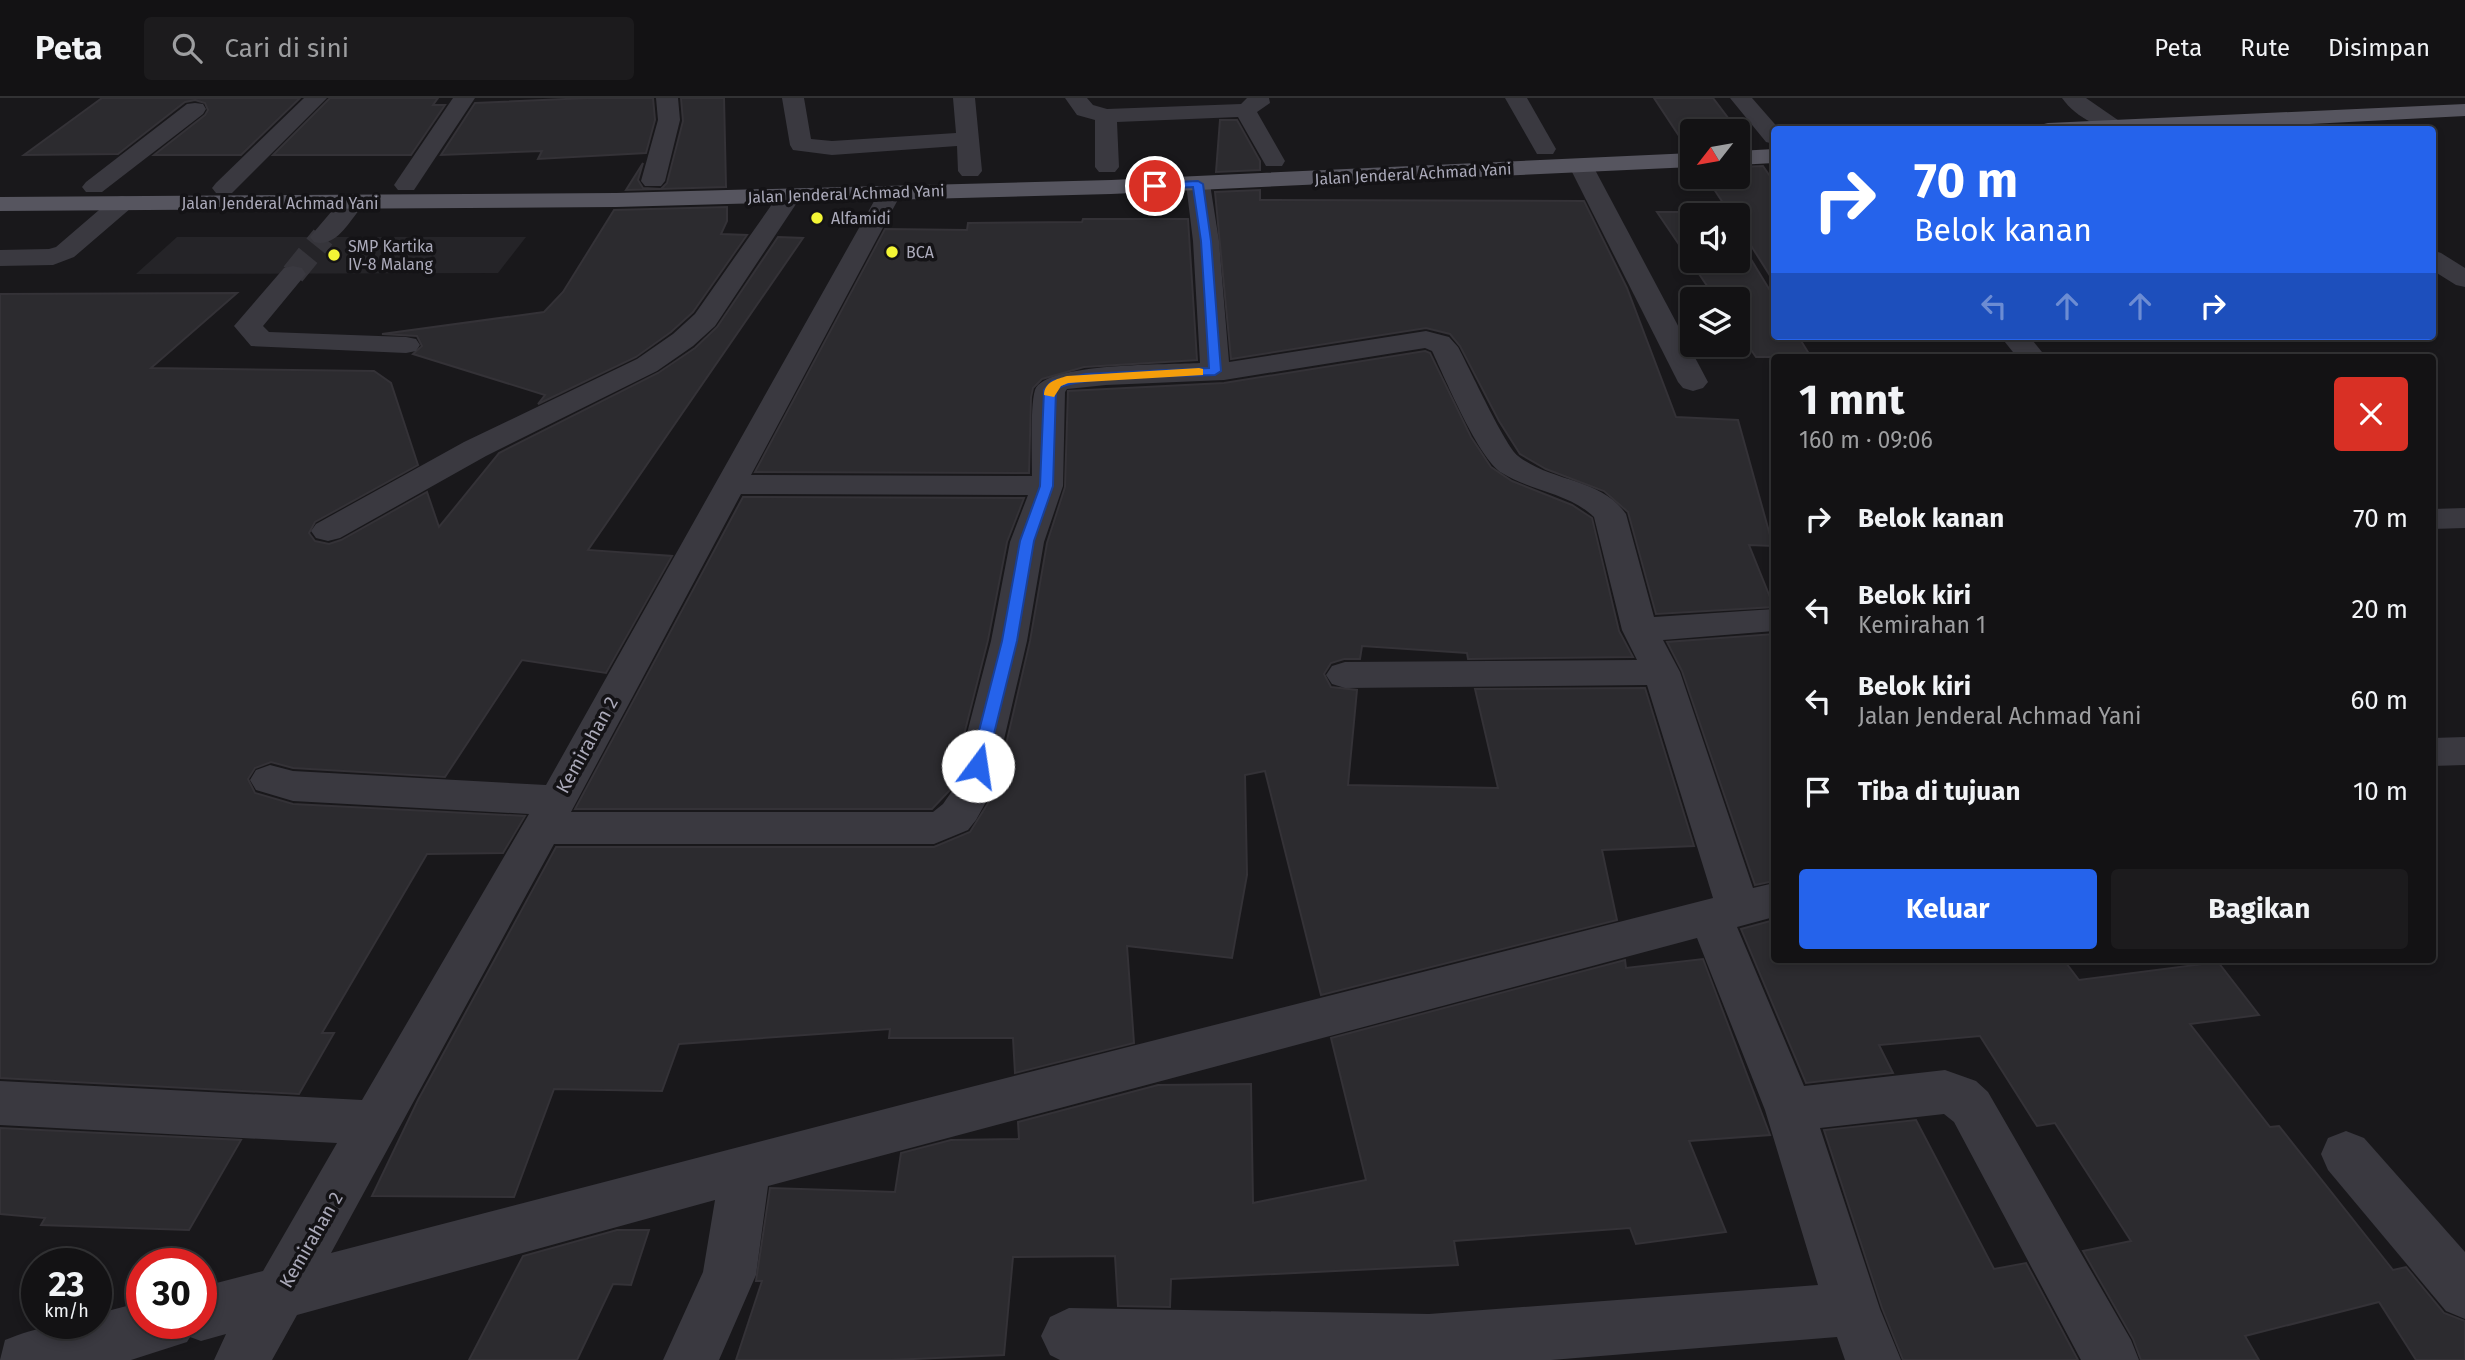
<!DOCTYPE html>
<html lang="id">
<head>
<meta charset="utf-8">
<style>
  body { margin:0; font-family:"Fira Sans",sans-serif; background:#1c1b1d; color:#f1f3f6; height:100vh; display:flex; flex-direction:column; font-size:26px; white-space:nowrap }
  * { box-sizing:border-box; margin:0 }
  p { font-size:23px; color:#9d9ea0 }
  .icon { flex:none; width:38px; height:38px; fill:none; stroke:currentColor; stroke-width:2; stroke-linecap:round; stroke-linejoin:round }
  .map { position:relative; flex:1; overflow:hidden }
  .panel { position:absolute; left:1771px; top:256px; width:665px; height:609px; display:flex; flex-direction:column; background:#131214; border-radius:7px; box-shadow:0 4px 10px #0003,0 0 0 2px #323234 }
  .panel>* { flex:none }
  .banner { position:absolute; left:1771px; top:28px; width:665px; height:214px; border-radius:7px; box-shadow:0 4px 10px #0003,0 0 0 2px #323234; background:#2563eb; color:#fff; overflow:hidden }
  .needle { width:46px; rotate:239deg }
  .tools { position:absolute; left:1680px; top:21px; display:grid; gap:14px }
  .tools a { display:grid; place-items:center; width:70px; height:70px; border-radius:7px; background:#131214; box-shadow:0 4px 10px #0003,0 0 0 2px #323234; font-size:35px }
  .speed { position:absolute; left:21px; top:1150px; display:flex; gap:14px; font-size:35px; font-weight:700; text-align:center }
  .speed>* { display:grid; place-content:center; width:91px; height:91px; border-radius:50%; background:#131214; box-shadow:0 4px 10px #0003,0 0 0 2px #323234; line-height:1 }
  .speed small { font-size:18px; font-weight:400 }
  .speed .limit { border:10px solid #d22; background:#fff; color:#111 }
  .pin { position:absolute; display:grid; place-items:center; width:60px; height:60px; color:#fff; margin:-30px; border:4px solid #fff; border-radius:50%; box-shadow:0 2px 7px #0007 }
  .me { position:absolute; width:77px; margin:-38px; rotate:14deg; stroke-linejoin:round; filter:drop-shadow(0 0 5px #0008) }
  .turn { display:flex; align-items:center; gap:24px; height:147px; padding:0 28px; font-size:32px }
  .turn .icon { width:91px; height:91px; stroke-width:2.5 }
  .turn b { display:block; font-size:49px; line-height:60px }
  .lanes { display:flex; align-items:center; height:66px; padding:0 28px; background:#0003; justify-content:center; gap:35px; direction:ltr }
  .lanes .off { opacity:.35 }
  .round { display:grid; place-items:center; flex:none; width:74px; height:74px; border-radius:7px; background:#1c1b1d }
  .head { display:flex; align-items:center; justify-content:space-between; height:119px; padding:0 28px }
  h1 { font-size:42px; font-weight:700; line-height:52px }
  .button { display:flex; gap:14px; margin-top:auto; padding:14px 28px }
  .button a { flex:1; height:80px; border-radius:7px; background:#2563eb; color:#fff; font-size:28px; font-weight:700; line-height:80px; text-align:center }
  .button a+a { background:#1c1b1d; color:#f1f3f6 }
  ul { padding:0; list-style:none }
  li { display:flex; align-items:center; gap:21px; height:91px; padding:0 28px }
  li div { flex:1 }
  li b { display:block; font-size:26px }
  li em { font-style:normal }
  header { display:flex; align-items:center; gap:42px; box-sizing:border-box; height:98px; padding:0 35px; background:#131214; border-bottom:2px solid #323234 }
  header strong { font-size:33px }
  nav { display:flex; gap:38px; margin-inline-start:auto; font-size:24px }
  .search { width:490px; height:63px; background:#1c1b1d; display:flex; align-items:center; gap:18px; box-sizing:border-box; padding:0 24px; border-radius:7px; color:#9d9ea0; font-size:26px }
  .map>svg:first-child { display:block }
</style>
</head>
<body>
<header>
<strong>Peta</strong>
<div class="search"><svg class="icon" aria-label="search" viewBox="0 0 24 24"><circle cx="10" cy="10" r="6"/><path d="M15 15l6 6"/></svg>Cari di sini</div>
<nav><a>Peta</a><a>Rute</a><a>Disimpan</a></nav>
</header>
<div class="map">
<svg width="2465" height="1262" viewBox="0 0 2465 1262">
  <rect width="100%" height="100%" fill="#19181b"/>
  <!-- built -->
  <polygon fill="#252428" points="177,139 526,139 498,175 136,176"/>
  <!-- building -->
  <g fill="#2c2b2f" stroke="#343237" stroke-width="2">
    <polygon points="102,0 300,0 241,57 154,57 205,17 208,12 205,5 195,2 185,4 118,56 24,57"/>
    <polygon points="330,0 438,0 433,7 445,7 411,57 273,57"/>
    <polygon points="588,0 653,0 655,22 646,55 538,61 542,53 441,57 475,5"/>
    <polygon points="681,0 724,0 726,89 626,92 643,65 638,82 643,90 661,91 667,85 683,23"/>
    <polygon points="1654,0 1713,0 1738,33 1692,33 1692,53 1689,53"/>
    <polygon points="1220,22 1237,22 1260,63 1260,72 1216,74"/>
    <polygon points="1763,68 1774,84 1774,184 1738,127 1738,117 1731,117 1706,79 1738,79 1738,69"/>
    <polygon points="1260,92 1260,102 1584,103 1627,190 1676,319 1738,322 1773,448 1749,447 1774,509 1656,516 1628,414 1604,393 1546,371 1520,356 1499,323 1460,248 1450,236 1426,230 1231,261 1215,94"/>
    <polygon points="727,109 727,123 721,136 747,137 693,214 671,234 636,259 538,306 545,297 413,256 422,248 417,238 382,236 544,214 563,194 614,112"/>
    <polygon points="1657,114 1722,114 1724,117 1692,117 1692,163 1738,163 1738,140 1774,199 1774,238 1798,238 1811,259 1756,259 1738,233 1738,201 1716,201"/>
    <polygon points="1083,121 1188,121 1197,262 1084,269 1042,281 1033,290 1031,299 1029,375 755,374 885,131 967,132 968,125 1082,124"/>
    <polygon points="778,139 803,140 588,452 672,458 606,575 522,562 445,679 293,670 271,664 255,670 248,681 255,695 293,706 525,718 503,755 427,756 322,935 334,935 299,996 0,980 0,196 237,195 151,270 374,273 391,285 418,367 315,424 309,435 315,443 329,446 341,442 427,394 439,429 499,355 658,275 695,250 717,229"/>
    <polygon points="1425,253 1430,255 1471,339 1491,369 1512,383 1572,407 1592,420 1619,533 1633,559 1468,561 1467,555 1362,548 1360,561 1344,561 1331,565 1324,576 1331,589 1357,592 1348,687 1498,690 1475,591 1645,590 1694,748 1602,752 1617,822 1321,897 1265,673 1245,677 1247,777 1232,860 1127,848 1134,945 1015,975 1013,940 889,940 890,931 679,946 662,993 554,991 514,1099 372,1098 418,1002 556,749 934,749 970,734 995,694 1030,543 1047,445 1065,389 1068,293 1224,285"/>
    <polygon points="743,399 1024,400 1007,444 988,542 950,692 932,711 575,711"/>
    <polygon points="1774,536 1774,783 1755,787 1682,573 1667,544"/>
    <polygon points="1774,822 1774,861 2063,861 2079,882 2218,864 2259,917 2190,926 2270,1029 2279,1028 2393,1172 2406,1169 2444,1215 2465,1223 2465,1262 2416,1262 2379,1204 2245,1238 2259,1262 2141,1262 2133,1241 2083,1153 2131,1143 2055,1025 2037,1028 1980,938 1879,947 1893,975 1806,985 1741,831"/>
    <polygon points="1703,861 1770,1037 1689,1043 1726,1134 1636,1146 1630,1130 1454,1143 1458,1167 1171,1181 1170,1209 1118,1208 1115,1158 1013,1159 1004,1257 891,1262 736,1262 762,1183 756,1183 770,1090 895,1094 901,1055 951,1042 1019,1041 1018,1024 1158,987 1251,986 1253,1105 1366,1082 1331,940 1625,862 1626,870"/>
    <polygon points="1916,1022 1994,1171 2026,1165 2078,1262 1903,1262 1882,1210 1824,1032"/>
    <polygon points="0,1030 241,1042 189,1132 41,1127 45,1120 0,1116"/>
    <polygon points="617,1132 649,1132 631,1187 613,1186 577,1262 469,1262 523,1158"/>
  </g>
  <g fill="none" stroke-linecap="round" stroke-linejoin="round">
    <!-- minor-tunnel -->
    <polyline stroke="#36353b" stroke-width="24" stroke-dasharray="24 12" stroke-linecap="butt" points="293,176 323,139"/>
    <!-- minor -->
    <g fill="#3a3940" fill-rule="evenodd">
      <polygon points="304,0 327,0 232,95 216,95 212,90 216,85"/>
      <polygon points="453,0 475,0 414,92 398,92 394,87"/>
      <polygon points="656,0 678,0 680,22 665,83 661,88 645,88 641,83 658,22"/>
      <polygon points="782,0 804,0 811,41 832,43 956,35 953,0 975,0 982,73 978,78 962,78 958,73 957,48 832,57 793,52 790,47"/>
      <polygon points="1065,0 1087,0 1093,7 1107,11 1241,6 1247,0 1269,0 1270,5 1257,14 1285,63 1282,68 1266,68 1238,19 1117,24 1119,69 1115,74 1099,74 1095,69 1095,22 1077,17"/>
      <polygon points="1505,0 1527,0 1556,51 1553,56 1537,56"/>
      <polygon points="1730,0 1752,0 1780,32 1774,32 1774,46 1766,44"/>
      <path d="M2062 0H2086L2128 29 2126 32C2102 32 2077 21 2062 0Z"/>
      <polygon points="195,5 203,6 206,11 203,16 102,94 86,94 82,89 86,84 187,6"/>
      <polygon points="1581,61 1589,63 1593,68 1708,284 1703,290 1693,293 1683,290 1678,284 1569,68 1573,63"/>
      <path d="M1198 79 1206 81 1210 86 1219 143 1229 264 1426 233 1449 239 1458 249C1469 269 1505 348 1518 358 1551 384 1601 380 1626 416L1654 519 1774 511V533L1663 542 1680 574 1753 790 1774 785V819L1737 829 1804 988 1945 972 1976 983 1988 994 2131 1242 2139 1262H2081L1954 1024 1944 1016 1820 1030 1880 1211 1901 1262H1845L1837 1239 1551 1262H1060L1050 1257 1041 1238 1050 1219 1069 1210 1429 1216 1818 1187 1765 1012 1697 840 768 1088 756 1177 719 1262H663L703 1174 715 1102 297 1217 272 1262H214L226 1236 201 1243 190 1239 187 1244 131 1262H0L5 1242C37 1229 62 1225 96 1225V1216L142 1204V1225H201V1189L263 1173 337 1045 0 1027V983L362 1002 529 716 293 703 256 692 250 682 256 672 270 667 293 673 546 687 882 89H898L902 94 751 377 1032 378C1032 359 1030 308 1035 292 1045 264 1171 267 1200 265L1193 143 1186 86 1190 81ZM1425 250 1432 253C1446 282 1478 360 1502 375 1530 393 1569 395 1594 419L1622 532 1637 562 1345 564 1332 568 1326 577 1332 586 1345 590 1647 587 1713 800 912 1004 331 1155 554 746H934L968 732 976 722 992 693 1027 543 1044 444 1063 388 1065 294 1067 291 1106 287 1224 282ZM741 396 1028 397 1010 444 991 543 952 693 943 706 933 714H571Z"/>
      <polygon points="790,90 798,92 802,97 715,228 693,248 657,273 486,358 340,440 328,443 316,440 311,433 316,426 464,344 637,261 673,236 695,216 782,92"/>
      <polygon points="122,98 131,100 134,105 131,110 74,159 53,167 0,168 0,152 49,151 56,149 113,100"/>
      <path d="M352 98 361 100 364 105 361 110C348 125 336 150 314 144L310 139 314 134 343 100Z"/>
      <polygon points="2432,152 2441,155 2465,170 2465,189 2456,187 2432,172"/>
      <polygon points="293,168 302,170 306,176 263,228 269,234 406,239 416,241 420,247 416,253 406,255 251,248 234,228 284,170"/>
      <polygon points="2000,238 2029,238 2046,259 2017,259"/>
      <polygon points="2465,410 2465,430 2432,431 2432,411"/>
      <polygon points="2465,639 2465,667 2432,668 2432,640"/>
      <polygon points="2346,1033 2364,1040 2465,1154 2465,1221 2446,1213 2328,1072 2321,1056 2328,1040"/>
    </g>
    <!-- major -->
    <g fill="#56555f" fill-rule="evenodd">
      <polygon points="2465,6 2465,18 2196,32 2037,32 2040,27 2048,25"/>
      <polygon points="1774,51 1774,65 1738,67 1738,53"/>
      <polygon points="1692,55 1692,69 1111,96 616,109 0,113 0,99 616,95 1111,82"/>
    </g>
  </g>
  <!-- route -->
  <path fill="#2563eb" stroke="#184099" stroke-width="2" d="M1198 83 1203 86 1211 143 1221 273 1215 277C1189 278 1070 278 1056 292L1053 388 1034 443 1017 543 986 668 978 674 972 672 970 668 1002 543 1020 443 1040 388 1044 292 1052 283 1086 276 1209 270 1201 143 1193 89 1155 91 1150 88 1155 85Z"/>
  <!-- slow -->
  <path fill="#f59e0b" d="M1199 270 1203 271V277L1068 285 1061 288 1054 299 1044 297C1044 284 1057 281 1067 278Z"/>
  <!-- markers -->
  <g fill="#f4f635" stroke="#141316" stroke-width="2.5">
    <circle cx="817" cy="120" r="7"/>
    <circle cx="892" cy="154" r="7"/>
    <circle cx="334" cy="157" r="7"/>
  </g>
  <g text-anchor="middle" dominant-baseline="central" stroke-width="7" stroke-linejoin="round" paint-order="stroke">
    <!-- far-street labels -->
    <g font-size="16" fill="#abaaba" stroke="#141316">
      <text transform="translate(1413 76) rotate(-3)">Jalan Jenderal Achmad Yani</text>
      <text transform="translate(846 96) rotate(-2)">Jalan Jenderal Achmad Yani</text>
      <text x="280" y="105">Jalan Jenderal Achmad Yani</text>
    </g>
    <!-- far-poi labels -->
    <g font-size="16" fill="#abaaba" stroke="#141316" text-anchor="start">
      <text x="831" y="120">Alfamidi</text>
      <text x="348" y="148">SMP Kartika<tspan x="348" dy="18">IV-8 Malang</tspan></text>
      <text x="906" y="154">BCA</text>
    </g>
    <!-- street labels -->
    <g font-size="19" fill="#abaaba" stroke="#141316">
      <text transform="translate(587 647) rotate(-61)">Kemirahan 2</text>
      <text transform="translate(311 1142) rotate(-60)">Kemirahan 2</text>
    </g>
  </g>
</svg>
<div class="tools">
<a><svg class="needle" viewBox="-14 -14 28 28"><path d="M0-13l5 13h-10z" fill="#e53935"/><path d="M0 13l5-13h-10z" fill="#9d9ea0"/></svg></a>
<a><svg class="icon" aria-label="sound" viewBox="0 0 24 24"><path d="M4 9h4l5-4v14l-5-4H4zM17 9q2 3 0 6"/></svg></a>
<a><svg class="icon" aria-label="layers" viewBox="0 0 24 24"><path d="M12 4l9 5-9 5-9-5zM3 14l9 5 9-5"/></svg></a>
</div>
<div class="speed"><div>23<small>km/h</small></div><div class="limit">30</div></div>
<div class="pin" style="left:1155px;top:88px;background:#d93025"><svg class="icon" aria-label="arrive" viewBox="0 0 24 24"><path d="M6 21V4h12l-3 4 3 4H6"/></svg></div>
<svg class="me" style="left:978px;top:668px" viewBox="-20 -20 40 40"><circle r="19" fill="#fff"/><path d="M0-13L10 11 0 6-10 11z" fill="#2563eb"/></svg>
<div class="banner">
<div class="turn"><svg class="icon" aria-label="right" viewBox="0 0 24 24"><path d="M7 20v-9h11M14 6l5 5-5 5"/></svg><div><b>70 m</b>Belok kanan</div></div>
<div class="lanes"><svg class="icon off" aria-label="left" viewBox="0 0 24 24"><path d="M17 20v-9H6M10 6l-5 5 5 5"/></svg><svg class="icon off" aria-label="ahead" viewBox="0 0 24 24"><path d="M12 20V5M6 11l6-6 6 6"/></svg><svg class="icon off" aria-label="ahead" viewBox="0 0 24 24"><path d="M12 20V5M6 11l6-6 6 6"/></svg><svg class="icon" aria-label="right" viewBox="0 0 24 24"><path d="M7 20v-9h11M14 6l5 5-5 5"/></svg></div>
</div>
<section class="panel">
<div class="head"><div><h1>1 mnt</h1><p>160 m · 09:06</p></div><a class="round" style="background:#d93025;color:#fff"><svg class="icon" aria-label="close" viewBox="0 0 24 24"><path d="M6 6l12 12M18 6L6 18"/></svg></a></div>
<ul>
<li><svg class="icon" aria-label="right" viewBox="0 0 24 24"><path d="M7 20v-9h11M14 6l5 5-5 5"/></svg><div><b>Belok kanan</b></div><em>70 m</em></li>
<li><svg class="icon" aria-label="left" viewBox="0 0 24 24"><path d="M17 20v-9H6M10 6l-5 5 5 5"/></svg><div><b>Belok kiri</b><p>Kemirahan 1</p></div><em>20 m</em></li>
<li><svg class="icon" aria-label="left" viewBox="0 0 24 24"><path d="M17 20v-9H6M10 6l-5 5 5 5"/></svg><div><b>Belok kiri</b><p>Jalan Jenderal Achmad Yani</p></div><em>60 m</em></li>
<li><svg class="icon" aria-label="arrive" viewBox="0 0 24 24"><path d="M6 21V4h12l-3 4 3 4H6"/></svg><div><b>Tiba di tujuan</b></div><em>10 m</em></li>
</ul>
<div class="button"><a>Keluar</a><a>Bagikan</a></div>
</section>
</div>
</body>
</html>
